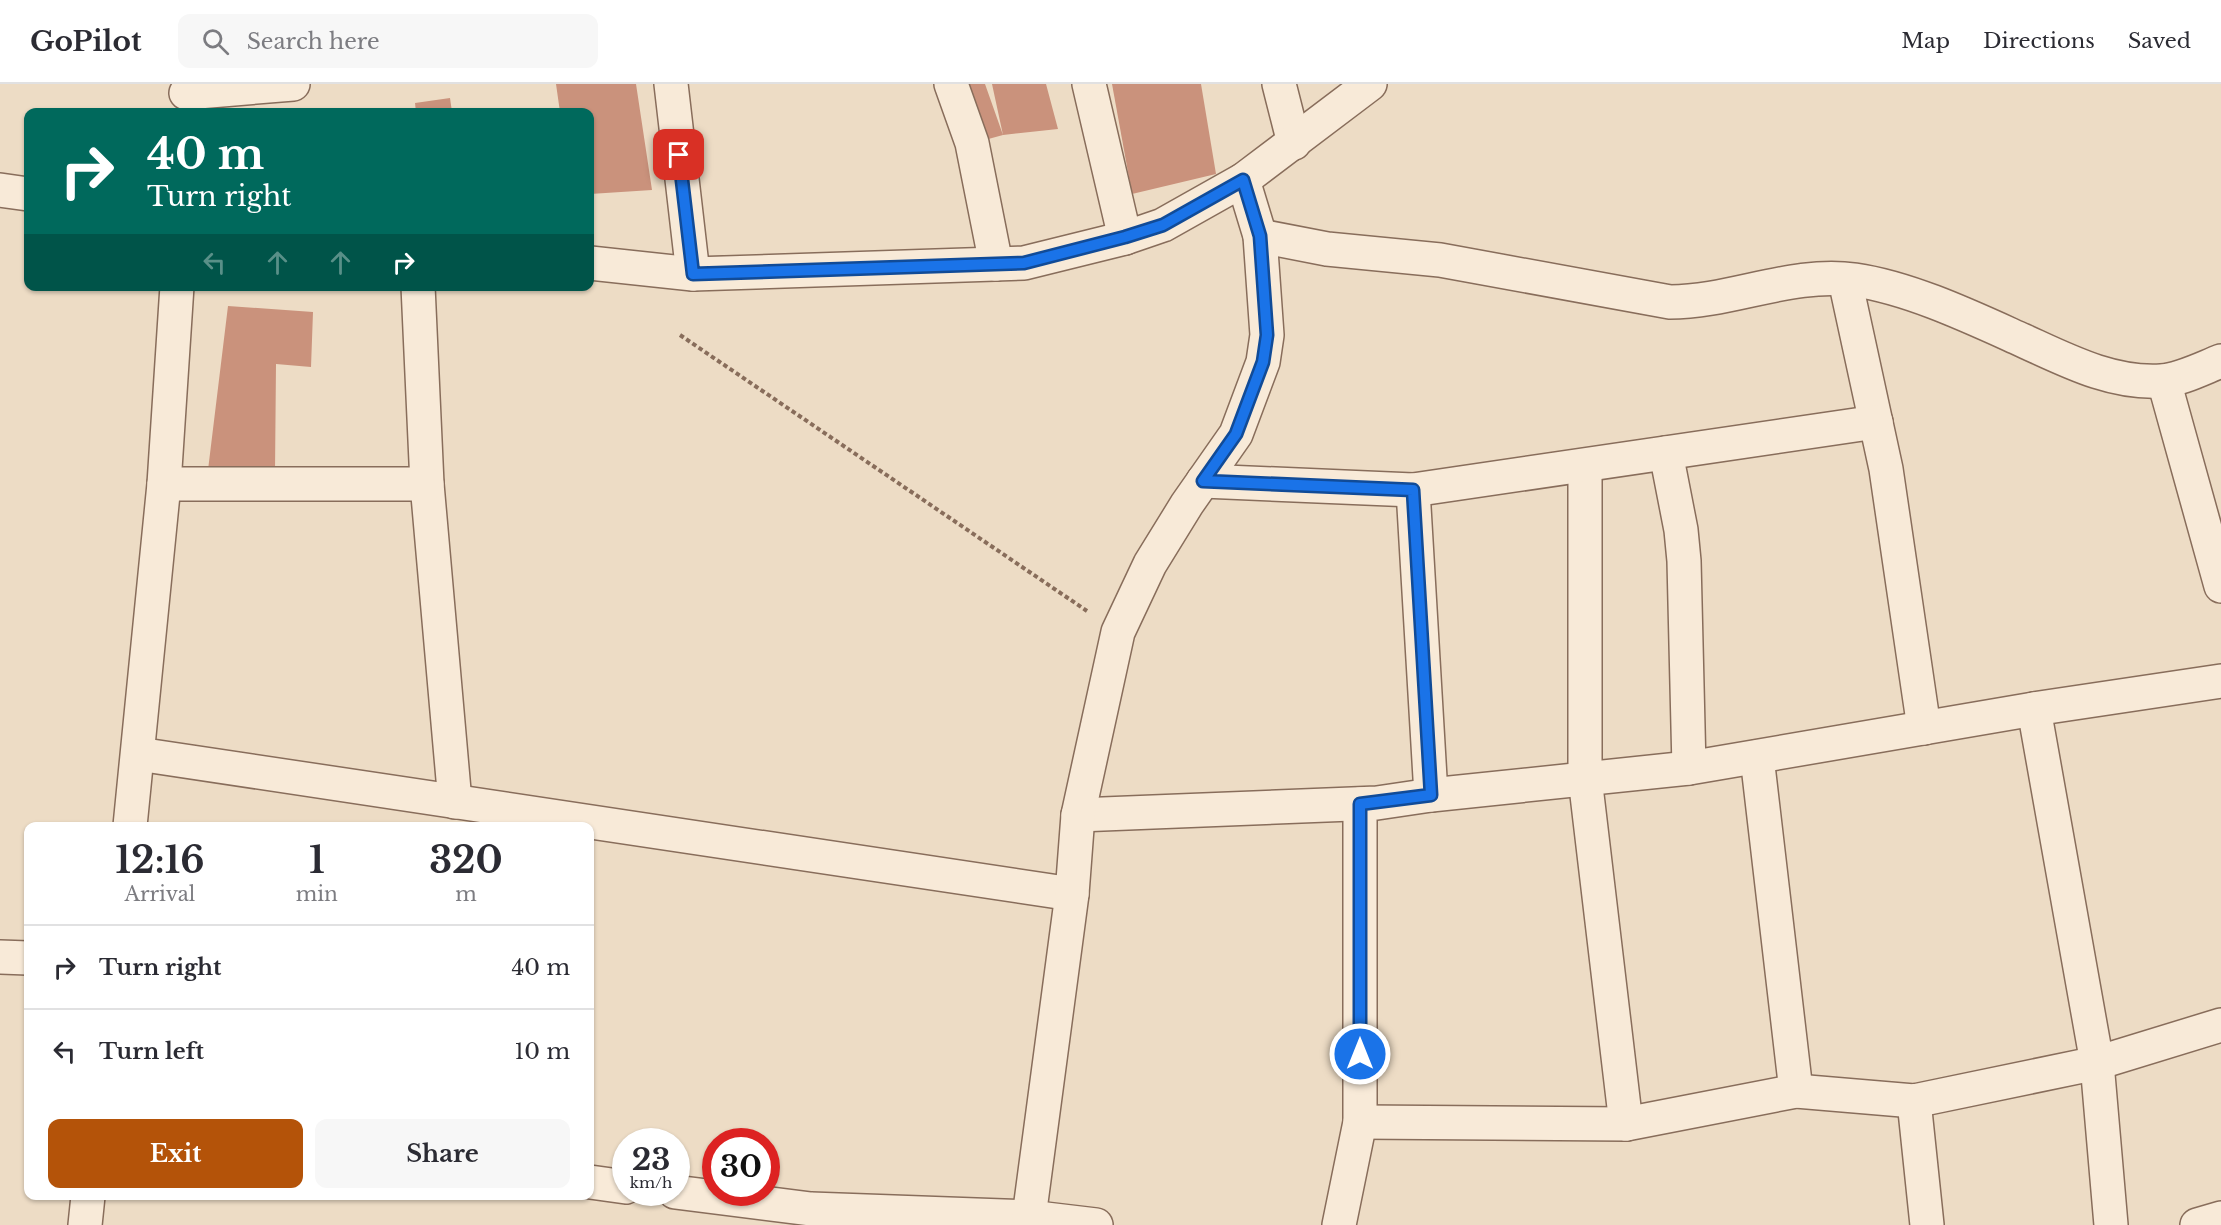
<!DOCTYPE html>
<html lang="en">
<head>
<meta charset="utf-8">
<style>
  body { margin:0; font-family:"Libre Baskerville",serif; background:#f7f7f7; color:#2b2b33; height:100vh; display:flex; flex-direction:column; font-size:22px; white-space:nowrap }
  * { box-sizing:border-box; margin:0 }
  p { font-size:20px; color:#7c7c81 }
  .icon { flex:none; width:33px; height:33px; fill:none; stroke:currentColor; stroke-width:2; stroke-linecap:round; stroke-linejoin:round }
  .map { position:relative; flex:1; overflow:hidden }
  .panel { position:absolute; left:24px; top:738px; width:570px; height:378px; display:flex; flex-direction:column; background:#fff; border-radius:12px; box-shadow:0 2px 4px #0004 }
  .panel>* { flex:none }
  .top-card { position:absolute; left:24px; top:24px; width:570px; height:183px; border-radius:12px; box-shadow:0 2px 4px #0004; background:#00695c; color:#fff; overflow:hidden }
  .speed { position:absolute; left:612px; top:1044px; display:flex; gap:12px; font-size:30px; font-weight:700; text-align:center }
  .speed>* { display:grid; place-content:center; width:78px; height:78px; border-radius:50%; background:#fff; box-shadow:0 2px 4px #0004; line-height:1 }
  .speed small { font-size:15px; font-weight:400 }
  .speed .limit { border:9px solid #d22; background:#fff; color:#111 }
  .pin { position:absolute; display:grid; place-items:center; width:51px; height:51px; color:#fff; margin:-26px; border-radius:12px; box-shadow:0 3px 9px #0006 }
  .me { position:absolute; width:66px; margin:-33px; rotate:0deg; stroke-linejoin:round; filter:drop-shadow(0 0 4px #0008) }
  .turn { display:flex; align-items:center; gap:21px; height:126px; padding:0 24px; font-size:27px }
  .turn .icon { width:78px; height:78px; stroke-width:2.5 }
  .turn b { display:block; font-size:42px; line-height:51px }
  .lanes { display:flex; align-items:center; height:57px; padding:0 24px; background:#0003; justify-content:center; gap:30px; direction:ltr }
  .lanes .off { opacity:.35 }
  .eta { display:flex; justify-content:space-evenly; align-items:center; height:102px; text-align:center }
  .eta b { font-size:36px; font-weight:700; line-height:42px }
  .button { display:flex; gap:12px; margin-top:auto; padding:12px 24px }
  .button a { flex:1; height:69px; border-radius:12px; background:#b45309; color:#fff; font-size:24px; font-weight:700; line-height:69px; text-align:center }
  .button a+a { background:#f7f7f7; color:#2b2b33 }
  ul { padding:0; list-style:none }
  li { display:flex; align-items:center; gap:18px; height:84px; padding:0 24px; border-top:2px solid #e1e1e2 }
  li div { flex:1 }
  li b { display:block; font-size:22px }
  li em { font-style:normal }
  header { display:flex; align-items:center; gap:36px; box-sizing:border-box; height:84px; padding:0 30px; background:#fff; border-bottom:2px solid #e1e1e2 }
  header strong { font-size:28px }
  nav { display:flex; gap:33px; margin-inline-start:auto; font-size:21px }
  .search { width:420px; height:54px; background:#f7f7f7; display:flex; align-items:center; gap:15px; box-sizing:border-box; padding:0 21px; border-radius:12px; color:#7c7c81; font-size:22px }
  .map>svg:first-child { display:block }
</style>
</head>
<body>
<header>
<strong>GoPilot</strong>
<div class="search"><svg class="icon" aria-label="search" viewBox="0 0 24 24"><circle cx="10" cy="10" r="6"/><path d="M15 15l6 6"/></svg>Search here</div>
<nav><a>Map</a><a>Directions</a><a>Saved</a></nav>
</header>
<div class="map">
<svg width="2221" height="1141" viewBox="0 0 2221 1141">
  <rect width="100%" height="100%" fill="#eddcc5"/>
  <!-- building -->
  <g fill="#ca927c">
    <polygon points="556,0 636,0 652,106 590,110 590,28 560,28"/>
    <polygon points="961,0 985,0 1003,51 992,0 1046,0 1058,45 1003,51 981,57"/>
    <polygon points="1112,0 1201,0 1216,90 1132,110"/>
    <polygon points="450,14 452,28 416,28 415,19"/>
    <polygon points="228,222 313,228 311,283 276,280 275,387 208,386"/>
  </g>
  <g fill="none" stroke-linecap="round" stroke-linejoin="round">
    <!-- minor casing -->
    <g stroke="#886d5b" stroke-width="36">
      <g id="minor">
        <polyline points="671,0 693,190"/>
        <polyline points="951,0 972,59 996,180"/>
        <polyline points="1089,0 1125,154"/>
        <polyline points="1279,0 1294,59"/>
        <polyline points="186,9 293,0"/>
        <polyline points="0,106 28,110"/>
        <path d="M1260 152 1327 165 1440 176 1670 218C1732 218 1793 187 1855 196 1910 204 1971 233 2022 256 2066 276 2111 300 2161 297 2180 296 2203 284 2221 277"/>
        <polyline points="590,179 693,190 1024,179 1125,154 1163,141 1243,96 1370,0"/>
        <polyline points="1845,196 1886,385 1924,644"/>
        <polyline points="418,202 427,400 455,718"/>
        <polyline points="2164,297 2221,502"/>
        <polyline points="1666,369 1681,446 1684,477 1689,684"/>
        <polyline points="1585,382 1585,694 1626,1040"/>
        <polyline points="1203,397 1413,406 1876,338"/>
        <polyline points="164,400 427,400"/>
        <polyline points="1413,406 1431,711"/>
        <polyline points="2034,625 2097,979 2111,1141"/>
        <polyline points="138,670 1072,810"/>
        <polyline points="1757,673 1796,1007"/>
        <polyline points="1078,731 1377,719 1431,711 1689,684 2034,625 2221,597"/>
        <polyline points="130,742 164,400 177,202"/>
        <polyline points="0,873 28,874"/>
        <polyline points="1914,1017 1927,1141"/>
        <polyline points="1360,1038 1626,1040 1796,1007 1914,1017 2097,979 2221,941"/>
        <polyline points="590,1098 626,1103"/>
        <polyline points="675,1108 811,1125 1029,1133 1096,1141"/>
        <polyline points="1029,1133 1072,810 1078,731 1118,548 1150,480 1187,420 1236,350 1263,278 1267,251 1260,152 1243,96"/>
        <polyline points="85,1141 88,1112"/>
        <polyline points="1339,1141 1360,1038 1360,720"/>
        <polyline points="2197,1141 2221,1134"/>
      </g>
    </g>
    <!-- path -->
    <polyline stroke="#886d5b" stroke-width="4" stroke-dasharray="4.5 3" stroke-linecap="butt" points="680,251 1087,527"/>
    <!-- minor -->
    <use href="#minor" stroke="#f8ead8" stroke-width="33"/>
  </g>
  <g fill="none" stroke-linecap="round" stroke-linejoin="round">
    <!-- route casing -->
    <g stroke="#114b97" stroke-width="15">
      <polyline id="route" points="679,71 693,190 1024,179 1125,153 1163,141 1243,96 1260,152 1267,251 1263,278 1236,350 1203,397 1413,406 1431,711 1360,720 1360,970"/>
    </g>
    <!-- route -->
    <use href="#route" stroke="#1a73e8" stroke-width="10"/>
  </g>
</svg>
<div class="speed"><div>23<small>km/h</small></div><div class="limit">30</div></div>
<div class="pin" style="left:679px;top:71px;background:#d93025"><svg class="icon" aria-label="arrive" viewBox="0 0 24 24"><path d="M6 21V4h12l-3 4 3 4H6"/></svg></div>
<svg class="me" style="left:1360px;top:970px" viewBox="-20 -20 40 40"><circle r="17" fill="#1a73e8" stroke="#fff" stroke-width="3"/><path d="M0-11L8 9 0 5-8 9z" fill="#fff"/></svg>
<div class="top-card">
<div class="turn"><svg class="icon" aria-label="right" viewBox="0 0 24 24"><path d="M7 20v-9h11M14 6l5 5-5 5"/></svg><div><b>40 m</b>Turn right</div></div>
<div class="lanes"><svg class="icon off" aria-label="left" viewBox="0 0 24 24"><path d="M17 20v-9H6M10 6l-5 5 5 5"/></svg><svg class="icon off" aria-label="ahead" viewBox="0 0 24 24"><path d="M12 20V5M6 11l6-6 6 6"/></svg><svg class="icon off" aria-label="ahead" viewBox="0 0 24 24"><path d="M12 20V5M6 11l6-6 6 6"/></svg><svg class="icon" aria-label="right" viewBox="0 0 24 24"><path d="M7 20v-9h11M14 6l5 5-5 5"/></svg></div>
</div>
<section class="panel">
<div class="eta">
<div><b>12:16</b><p>Arrival</p></div>
<div><b>1</b><p>min</p></div>
<div><b>320</b><p>m</p></div>
</div>
<ul>
<li><svg class="icon" aria-label="right" viewBox="0 0 24 24"><path d="M7 20v-9h11M14 6l5 5-5 5"/></svg><div><b>Turn right</b></div><em>40 m</em></li>
<li><svg class="icon" aria-label="left" viewBox="0 0 24 24"><path d="M17 20v-9H6M10 6l-5 5 5 5"/></svg><div><b>Turn left</b></div><em>10 m</em></li>
</ul>
<div class="button"><a>Exit</a><a>Share</a></div>
</section>
</div>
</body>
</html>
